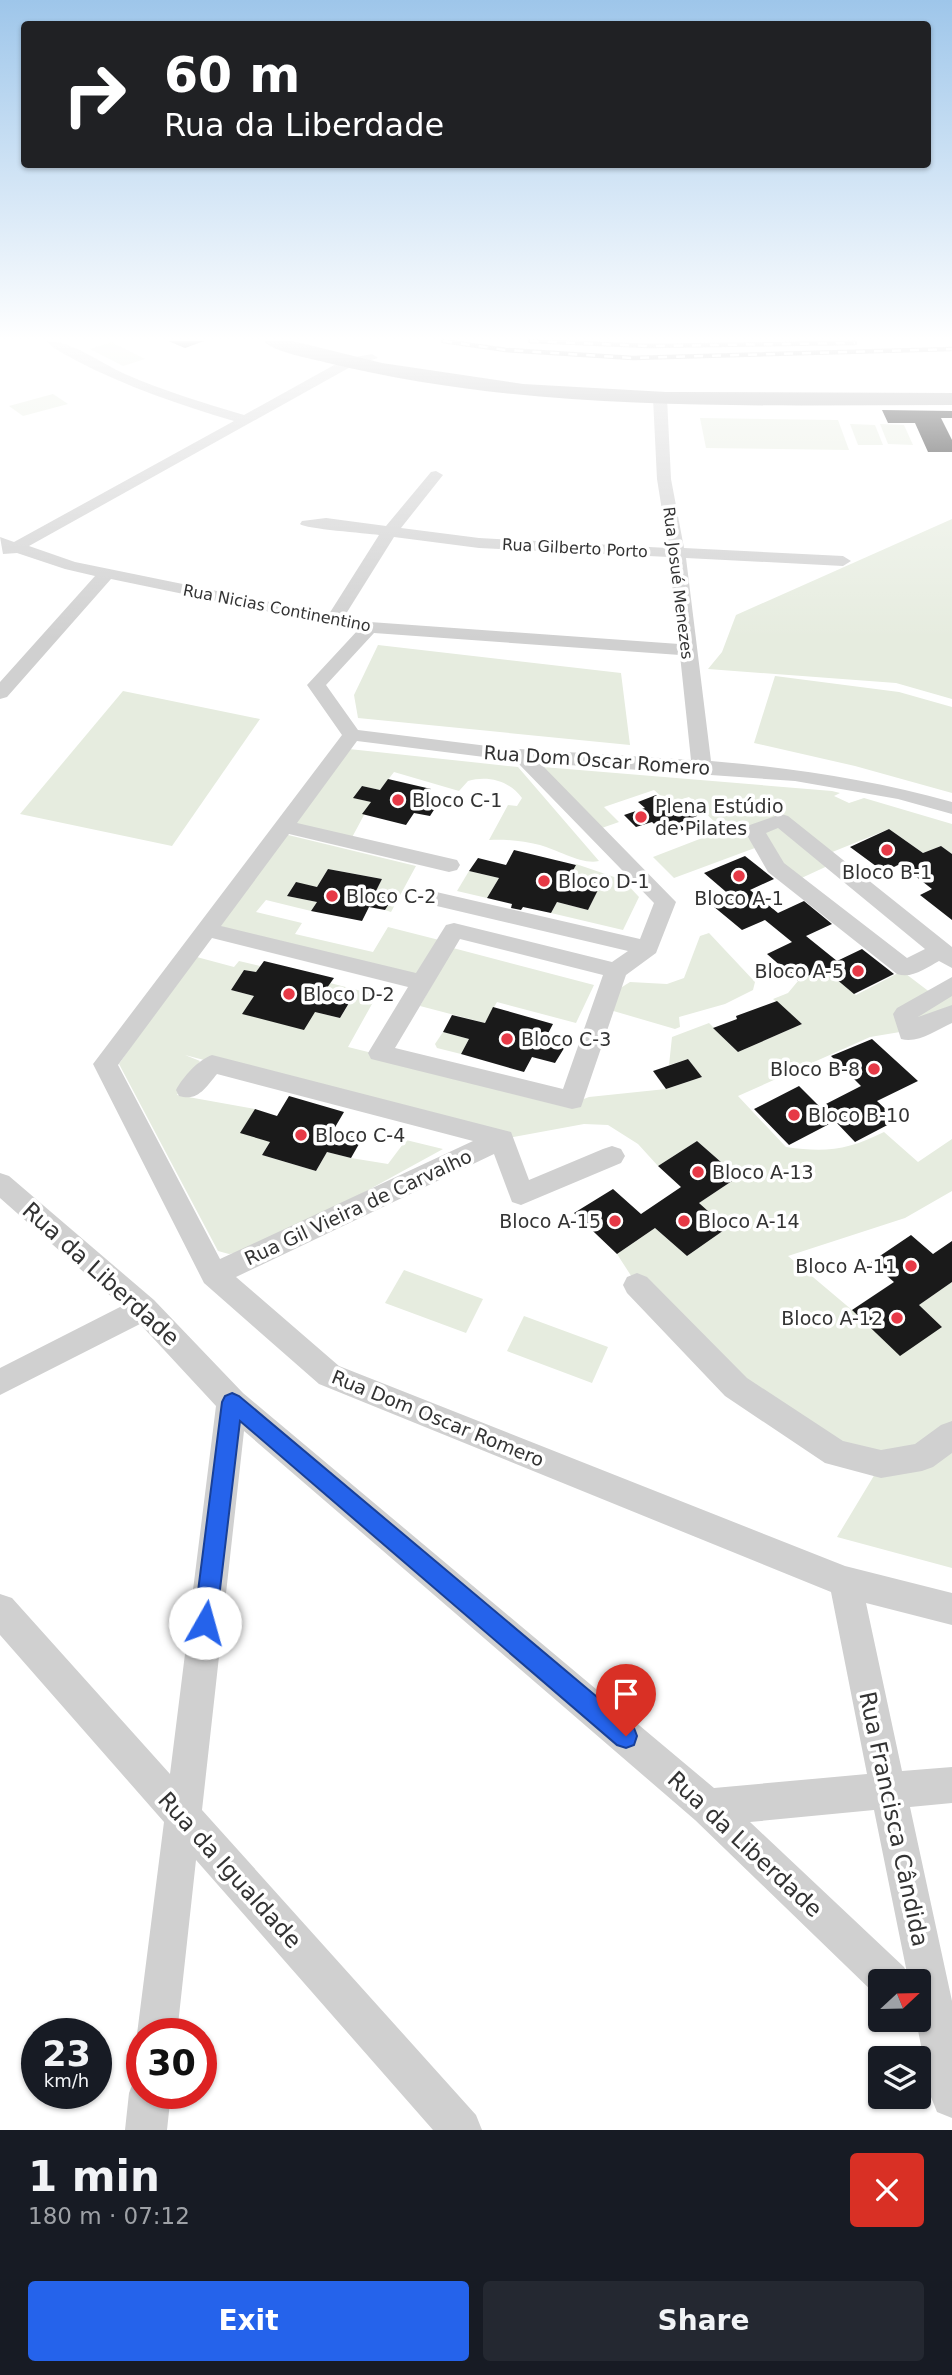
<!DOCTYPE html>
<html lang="en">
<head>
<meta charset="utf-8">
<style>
  body { margin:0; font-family:"DejaVu Sans",sans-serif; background:#242831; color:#f1f3f6; height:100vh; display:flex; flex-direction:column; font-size:26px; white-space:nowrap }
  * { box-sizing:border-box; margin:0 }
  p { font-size:23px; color:#9ea1a6 }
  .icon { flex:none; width:38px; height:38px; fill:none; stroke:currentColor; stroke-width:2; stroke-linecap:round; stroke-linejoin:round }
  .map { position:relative; height:2130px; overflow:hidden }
  .side { display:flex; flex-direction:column; background:#171b24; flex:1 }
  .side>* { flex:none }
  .guide { position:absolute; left:21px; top:21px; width:910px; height:147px; border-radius:7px; box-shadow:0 2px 5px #0004; background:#202124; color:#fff; overflow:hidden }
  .needle { width:46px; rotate:68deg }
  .tools { position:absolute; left:868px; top:1969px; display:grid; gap:14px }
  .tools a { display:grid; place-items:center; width:63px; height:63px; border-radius:7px; background:#171b24; box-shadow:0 2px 5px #0004; font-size:35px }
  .speed { position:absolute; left:21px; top:2018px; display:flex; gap:14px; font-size:35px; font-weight:700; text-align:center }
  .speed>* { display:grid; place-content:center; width:91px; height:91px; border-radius:50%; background:#171b24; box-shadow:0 2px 5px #0004; line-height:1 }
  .speed small { font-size:18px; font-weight:400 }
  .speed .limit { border:10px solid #d22; background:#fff; color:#111 }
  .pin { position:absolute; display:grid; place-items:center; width:60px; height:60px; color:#fff; margin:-72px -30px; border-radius:50% 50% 50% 0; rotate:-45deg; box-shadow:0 0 7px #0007 }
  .pin .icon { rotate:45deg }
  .me { position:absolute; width:77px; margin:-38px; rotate:7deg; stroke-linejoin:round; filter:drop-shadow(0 0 5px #0008) }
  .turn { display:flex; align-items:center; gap:24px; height:147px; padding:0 28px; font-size:32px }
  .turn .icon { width:91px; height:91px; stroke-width:2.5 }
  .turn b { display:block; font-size:49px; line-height:60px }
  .round { display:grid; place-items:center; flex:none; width:74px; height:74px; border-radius:7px; background:#242831 }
  .head { display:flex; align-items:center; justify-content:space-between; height:119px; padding:0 28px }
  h1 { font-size:42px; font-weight:800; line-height:52px }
  .button { display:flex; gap:14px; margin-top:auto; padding:14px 28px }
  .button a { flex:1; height:80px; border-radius:7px; background:#2563eb; color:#fff; font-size:28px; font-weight:800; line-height:80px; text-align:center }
  .button a+a { background:#242831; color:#f1f3f6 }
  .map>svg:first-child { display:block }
</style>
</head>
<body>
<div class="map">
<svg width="952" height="2130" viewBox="0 0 952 2130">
  <rect width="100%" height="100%" fill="#fff"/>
  <!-- green -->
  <g fill="#e6ecdf">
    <polygon points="111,342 145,359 123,366 90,349"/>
    <polygon points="53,394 68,404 23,416 9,406"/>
    <polygon points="700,418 838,420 849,450 706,448"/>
    <polygon points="850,424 875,425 883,445 858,445"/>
    <polygon points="880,424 904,425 913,445 888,444"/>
    <polygon points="952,519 952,699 896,683 708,669 722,652 736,615"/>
    <polygon points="378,645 621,673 630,745 358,718 354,695"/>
    <polygon points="775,676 899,692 952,707 952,793 855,766 754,743"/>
    <polygon points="123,691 260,719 172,846 20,814"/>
    <path d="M349 749 518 767 599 861C582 865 558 850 540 845 523 841 506 839 489 840L508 805 517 806 522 798C510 781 488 775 468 781L459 791 394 772 380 790 362 786 354 798 371 802 349 843 290 826Z"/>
    <polygon points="543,767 832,791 840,793 834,796 849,803 864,798 952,824 952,854 941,846 923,853 889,829 825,855 834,863 795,881 763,845 674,878 653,857 723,830 689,797 669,803 654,790 604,807 619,822 599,829"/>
    <polygon points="284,834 416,866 391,912 385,910 391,899 374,895 382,879 328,869 317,887 296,883 287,896 317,902 311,911 266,900 256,912 302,923 295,934 373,952 388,927 447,942 423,983 216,925"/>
    <polygon points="576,864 623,880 639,897 623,930 551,913 557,902 588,910 601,884 570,876"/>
    <polygon points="469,871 499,878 487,898 457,891"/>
    <polygon points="709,933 755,982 753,990 725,1004 679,1017 680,1027 675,1029 610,1010 611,994 630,982 667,984 684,978 700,936"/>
    <polygon points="453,948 594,985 576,1023 497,1002 485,1023 420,1006"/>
    <path d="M193 956 234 967 239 961 260 966 256 972 244 970 231 990 254 996 243 1013 315 1012 340 1018 352 999 324 992 330 983 377 995 348 1047 573 1103 589 1097 666 1089 702 1077 688 1059 669 1065 672 1037 709 1023 738 1052 802 1024 773 999 788 993 798 981 823 968 856 995 902 971 931 993 952 984V1013L906 1031 870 1037 738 1096 786 1147C826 1153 848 1150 884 1132L918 1162 952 1139V1191L905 1218 788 1256 852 1310 942 1327 919 1305 952 1282V1568L837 1537 881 1464 736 1387 637 1285 617 1254 655 1228 687 1256 727 1228 699 1203 738 1177 697 1141 658 1166 638 1144 608 1125 584 1124 502 1139 185 1055 200 1061 177 1095 255 1109 270 1142 262 1155 316 1171 327 1152 351 1158 388 1164 406 1140 443 1149 319 1217 246 1251 229 1254 218 1251 119 1064Z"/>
    <polygon points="443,1032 469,1039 461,1054 437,1048 435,1044"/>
    <polygon points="404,1270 483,1299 466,1333 385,1303"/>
    <polygon points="524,1316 608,1347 592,1383 507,1351"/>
  </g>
  <!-- building -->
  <g fill="#1a1a1a">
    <polygon points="168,341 204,341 185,348"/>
    <polygon points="882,410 952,411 952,418 941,418 952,440 952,452 928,452 915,423 888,423"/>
    <polygon points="388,779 431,789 424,799 439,802 430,816 414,813 406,825 362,814 371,802 353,798 362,786 380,790"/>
    <polygon points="656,795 671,809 687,803 700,815 678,823 685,829 667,836 652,822 636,827 624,815 645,808 638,802"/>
    <polygon points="889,829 923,853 941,846 952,854 952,920 920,895 932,889 900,864 884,872 850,847"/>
    <polygon points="514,850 576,865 570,876 601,884 588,910 557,902 551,913 523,907 521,910 511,908 512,904 487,898 499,878 469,871 478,858 506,865"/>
    <polygon points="745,856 774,879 750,890 778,913 804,901 832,924 806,936 837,961 862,949 894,974 854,994 823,968 798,981 767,954 792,942 765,920 742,930 713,906 732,897 704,873"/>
    <polygon points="328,869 382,879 374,895 392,899 385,910 369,907 362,921 311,911 317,902 287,896 296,882 317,887"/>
    <polygon points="264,961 334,978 324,992 352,998 340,1018 315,1012 304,1030 242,1014 254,996 231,990 244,970 256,972"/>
    <polygon points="777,1001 802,1024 738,1052 713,1028 737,1019 736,1016"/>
    <polygon points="493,1007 553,1024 545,1039 566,1045 555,1063 532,1057 524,1072 461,1054 469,1039 443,1032 452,1015 485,1023"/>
    <polygon points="872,1039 918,1081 877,1101 897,1120 855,1142 835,1121 789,1145 754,1109 799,1086 820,1107 861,1086 831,1056"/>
    <polygon points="688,1059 702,1077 666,1089 653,1071"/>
    <polygon points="289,1096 344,1112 334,1129 363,1137 351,1158 327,1152 316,1171 262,1155 270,1142 240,1133 255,1109 277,1116"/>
    <polygon points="697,1141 738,1177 699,1203 727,1228 687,1256 655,1228 617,1254 574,1213 613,1189 641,1214 681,1187 658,1166"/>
    <polygon points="911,1235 933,1254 952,1241 952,1282 919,1305 942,1327 900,1356 852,1310 894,1282 871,1262"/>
  </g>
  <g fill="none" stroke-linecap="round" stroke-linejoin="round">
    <!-- minor -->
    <g fill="#d0d0d0" fill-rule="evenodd">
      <path d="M46 341C73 341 100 363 125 374 164 391 204 403 244 415L345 359 372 354 378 358 354 365 29 546 75 562 329 614 379 535C366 533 305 529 300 524L302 521 326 518 386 526 431 472 436 471 443 475 401 528 479 538 668 548 657 479 653 398 660 394 667 398 671 479 684 548 843 556 851 561 843 566 686 558 711 761C793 768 873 780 952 802V814L898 799 795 781 540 763 676 902 656 953 626 975 581 1107 572 1109 371 1059 368 1053 408 987 212 938 118 1065 220 1259 473 1141 217 1074C206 1087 198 1102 179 1096L176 1090C183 1077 198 1060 212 1055L511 1132 529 1180 603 1149 612 1146 621 1149 625 1156 621 1163 521 1205 512 1202 494 1154 236 1277 339 1366 845 1566 952 1593V1625L866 1603 902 1771 952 1767V1803L910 1807 952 2001V2118L937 2112 931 2097 916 2020H919V1981H880V1997L876 1995 695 1820 244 1431 202 1810 476 2115 482 2130H433L196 1860 177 2034H142V2046L137 2034 164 1822 0 1635V1594L12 1598 170 1774 216 1406 140 1324 0 1395V1368L122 1306 0 1198V1173L9 1176 154 1300 243 1393 714 1788 867 1774 831 1592 319 1384 204 1283 93 1064 342 735 307 685 358 630 111 579 7 697 0 699V682L95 576 65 569 17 553 3 554 0 537 14 542 234 421C180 405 127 387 77 361 67 355 53 349 46 341ZM394 537 479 548 669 557 679 644 370 622 344 617ZM374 633 680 655 691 760 504 748 358 730 326 685ZM357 741 516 761 654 903 640 939 432 891 424 893 421 898 424 903 628 951 612 962 454 923 446 925 416 973 221 926 289 834 449 872 457 870 460 865 457 860 297 823ZM460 939 603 975 563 1089 395 1048ZM874 1810 907 1973 904 1967 750 1822Z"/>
      <path d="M781 814 788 816 952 947V968L939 961C926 968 912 979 897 974L768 872 744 830 747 826ZM778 828 925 949 907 958 784 863 766 833Z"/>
      <path d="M952 977V996L918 1017 952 1005V1023C936 1030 918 1044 901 1039L893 1014 897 1008Z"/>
      <polygon points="637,1273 647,1277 747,1378 843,1441 881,1450 915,1444 941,1425 952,1421 952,1453 933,1467 922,1471 881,1478 825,1463 725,1396 627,1293 623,1285 627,1277"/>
      <polygon points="142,2076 142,2093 171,2093 167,2130 125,2130 129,2093 135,2078"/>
    </g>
    <!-- primary -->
    <path fill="#ababab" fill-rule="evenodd" d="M264 341H293L382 363 523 384 666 392 952 393V405C743 405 533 413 328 363 314 359 272 352 264 341Z"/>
    <!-- rail casing -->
    <g stroke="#888" stroke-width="4.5">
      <g id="rail">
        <polyline points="443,341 506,350 633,358 952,349"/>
        <polyline points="530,341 649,346 855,343"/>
      </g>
    </g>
    <!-- rail -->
    <use href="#rail" stroke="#fff" stroke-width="2.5" stroke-dasharray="9" stroke-linecap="butt"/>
  </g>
  <!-- sky -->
  <linearGradient id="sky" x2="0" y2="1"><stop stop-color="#9ec6ea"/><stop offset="0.53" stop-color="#fff"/><stop offset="1" stop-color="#fff" stop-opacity="0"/></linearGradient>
  <rect width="952" height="639" fill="url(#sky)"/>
  <!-- route -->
  <polygon fill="#2563eb" stroke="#184099" stroke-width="2" points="232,1393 239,1396 634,1728 637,1736 634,1745 626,1748 617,1745 240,1421 216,1623 213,1631 205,1634 197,1631 194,1623 222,1402 225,1396"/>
  <!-- markers -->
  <g fill="#e63946" stroke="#fff" stroke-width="2.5">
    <circle cx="398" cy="800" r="7"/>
    <circle cx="641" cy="817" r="7"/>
    <circle cx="887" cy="850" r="7"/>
    <circle cx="739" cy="876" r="7"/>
    <circle cx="544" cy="881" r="7"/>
    <circle cx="332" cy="896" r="7"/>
    <circle cx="858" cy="971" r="7"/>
    <circle cx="289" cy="994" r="7"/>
    <circle cx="507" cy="1039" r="7"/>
    <circle cx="874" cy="1069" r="7"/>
    <circle cx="794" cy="1115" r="7"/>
    <circle cx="301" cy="1135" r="7"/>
    <circle cx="698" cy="1172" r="7"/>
    <circle cx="615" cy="1221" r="7"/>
    <circle cx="684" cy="1221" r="7"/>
    <circle cx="911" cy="1266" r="7"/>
    <circle cx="897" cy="1318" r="7"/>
  </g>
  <g text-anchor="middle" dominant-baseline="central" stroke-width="7" stroke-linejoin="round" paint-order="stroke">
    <!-- far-street labels -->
    <g font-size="16" fill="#333" stroke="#fff">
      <text transform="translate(575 548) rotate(3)">Rua Gilberto Porto</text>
      <text transform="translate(678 583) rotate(83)">Rua Josué Menezes</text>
      <text transform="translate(277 608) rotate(11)">Rua Nicias Continentino</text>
    </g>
    <!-- street labels -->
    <g font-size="19" fill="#333" stroke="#fff">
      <text transform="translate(597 760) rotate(4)">Rua Dom Oscar Romero</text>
      <text transform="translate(358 1207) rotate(-25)">Rua Gil Vieira de Carvalho</text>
      <text transform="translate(438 1418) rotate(22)">Rua Dom Oscar Romero</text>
    </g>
    <!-- poi labels -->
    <g font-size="19" fill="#333" stroke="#fff" text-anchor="start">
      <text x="412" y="800">Bloco C-1</text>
      <text x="655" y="806">Plena Estúdio<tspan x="655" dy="22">de Pilates</tspan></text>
      <text x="887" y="872" text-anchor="middle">Bloco B-1</text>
      <text x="558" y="881">Bloco D-1</text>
      <text x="346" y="896">Bloco C-2</text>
      <text x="739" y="898" text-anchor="middle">Bloco A-1</text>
      <text x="844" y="971" text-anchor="end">Bloco A-5</text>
      <text x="303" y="994">Bloco D-2</text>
      <text x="521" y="1039">Bloco C-3</text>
      <text x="860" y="1069" text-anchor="end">Bloco B-8</text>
      <text x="808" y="1115">Bloco B-10</text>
      <text x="315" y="1135">Bloco C-4</text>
      <text x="712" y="1172">Bloco A-13</text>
      <text x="601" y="1221" text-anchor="end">Bloco A-15</text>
      <text x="698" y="1221">Bloco A-14</text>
      <text x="897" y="1266" text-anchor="end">Bloco A-11</text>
      <text x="883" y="1318" text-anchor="end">Bloco A-12</text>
    </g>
    <!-- near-street labels -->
    <g font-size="23" fill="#333" stroke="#fff">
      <text transform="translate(101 1274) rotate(42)">Rua da Liberdade</text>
      <text transform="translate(894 1819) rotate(78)">Rua Francisca Cândida</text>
      <text transform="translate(745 1844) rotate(43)">Rua da Liberdade</text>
      <text transform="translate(230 1870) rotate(48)">Rua da Igualdade</text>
    </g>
  </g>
</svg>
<div class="tools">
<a><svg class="needle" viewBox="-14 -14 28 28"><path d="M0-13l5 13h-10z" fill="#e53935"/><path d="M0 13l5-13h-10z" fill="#9ea1a6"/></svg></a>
<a><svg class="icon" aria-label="layers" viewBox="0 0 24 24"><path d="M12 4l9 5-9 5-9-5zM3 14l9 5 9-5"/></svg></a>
</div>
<div class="speed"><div>23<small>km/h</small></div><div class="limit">30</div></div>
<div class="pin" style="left:626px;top:1736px;background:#d93025"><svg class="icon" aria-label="arrive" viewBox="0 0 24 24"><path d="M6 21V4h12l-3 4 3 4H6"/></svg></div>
<svg class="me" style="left:205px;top:1623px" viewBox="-20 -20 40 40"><circle r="19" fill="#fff"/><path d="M0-13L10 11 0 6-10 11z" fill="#2563eb"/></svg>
<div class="guide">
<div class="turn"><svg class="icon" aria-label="right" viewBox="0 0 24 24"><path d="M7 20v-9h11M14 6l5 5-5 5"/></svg><div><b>60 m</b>Rua da Liberdade</div></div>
</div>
</div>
<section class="side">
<div class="head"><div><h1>1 min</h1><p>180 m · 07:12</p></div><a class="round" style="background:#d93025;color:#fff"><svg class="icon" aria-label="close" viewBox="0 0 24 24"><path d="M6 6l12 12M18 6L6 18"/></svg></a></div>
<div class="button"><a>Exit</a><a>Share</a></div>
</section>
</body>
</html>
